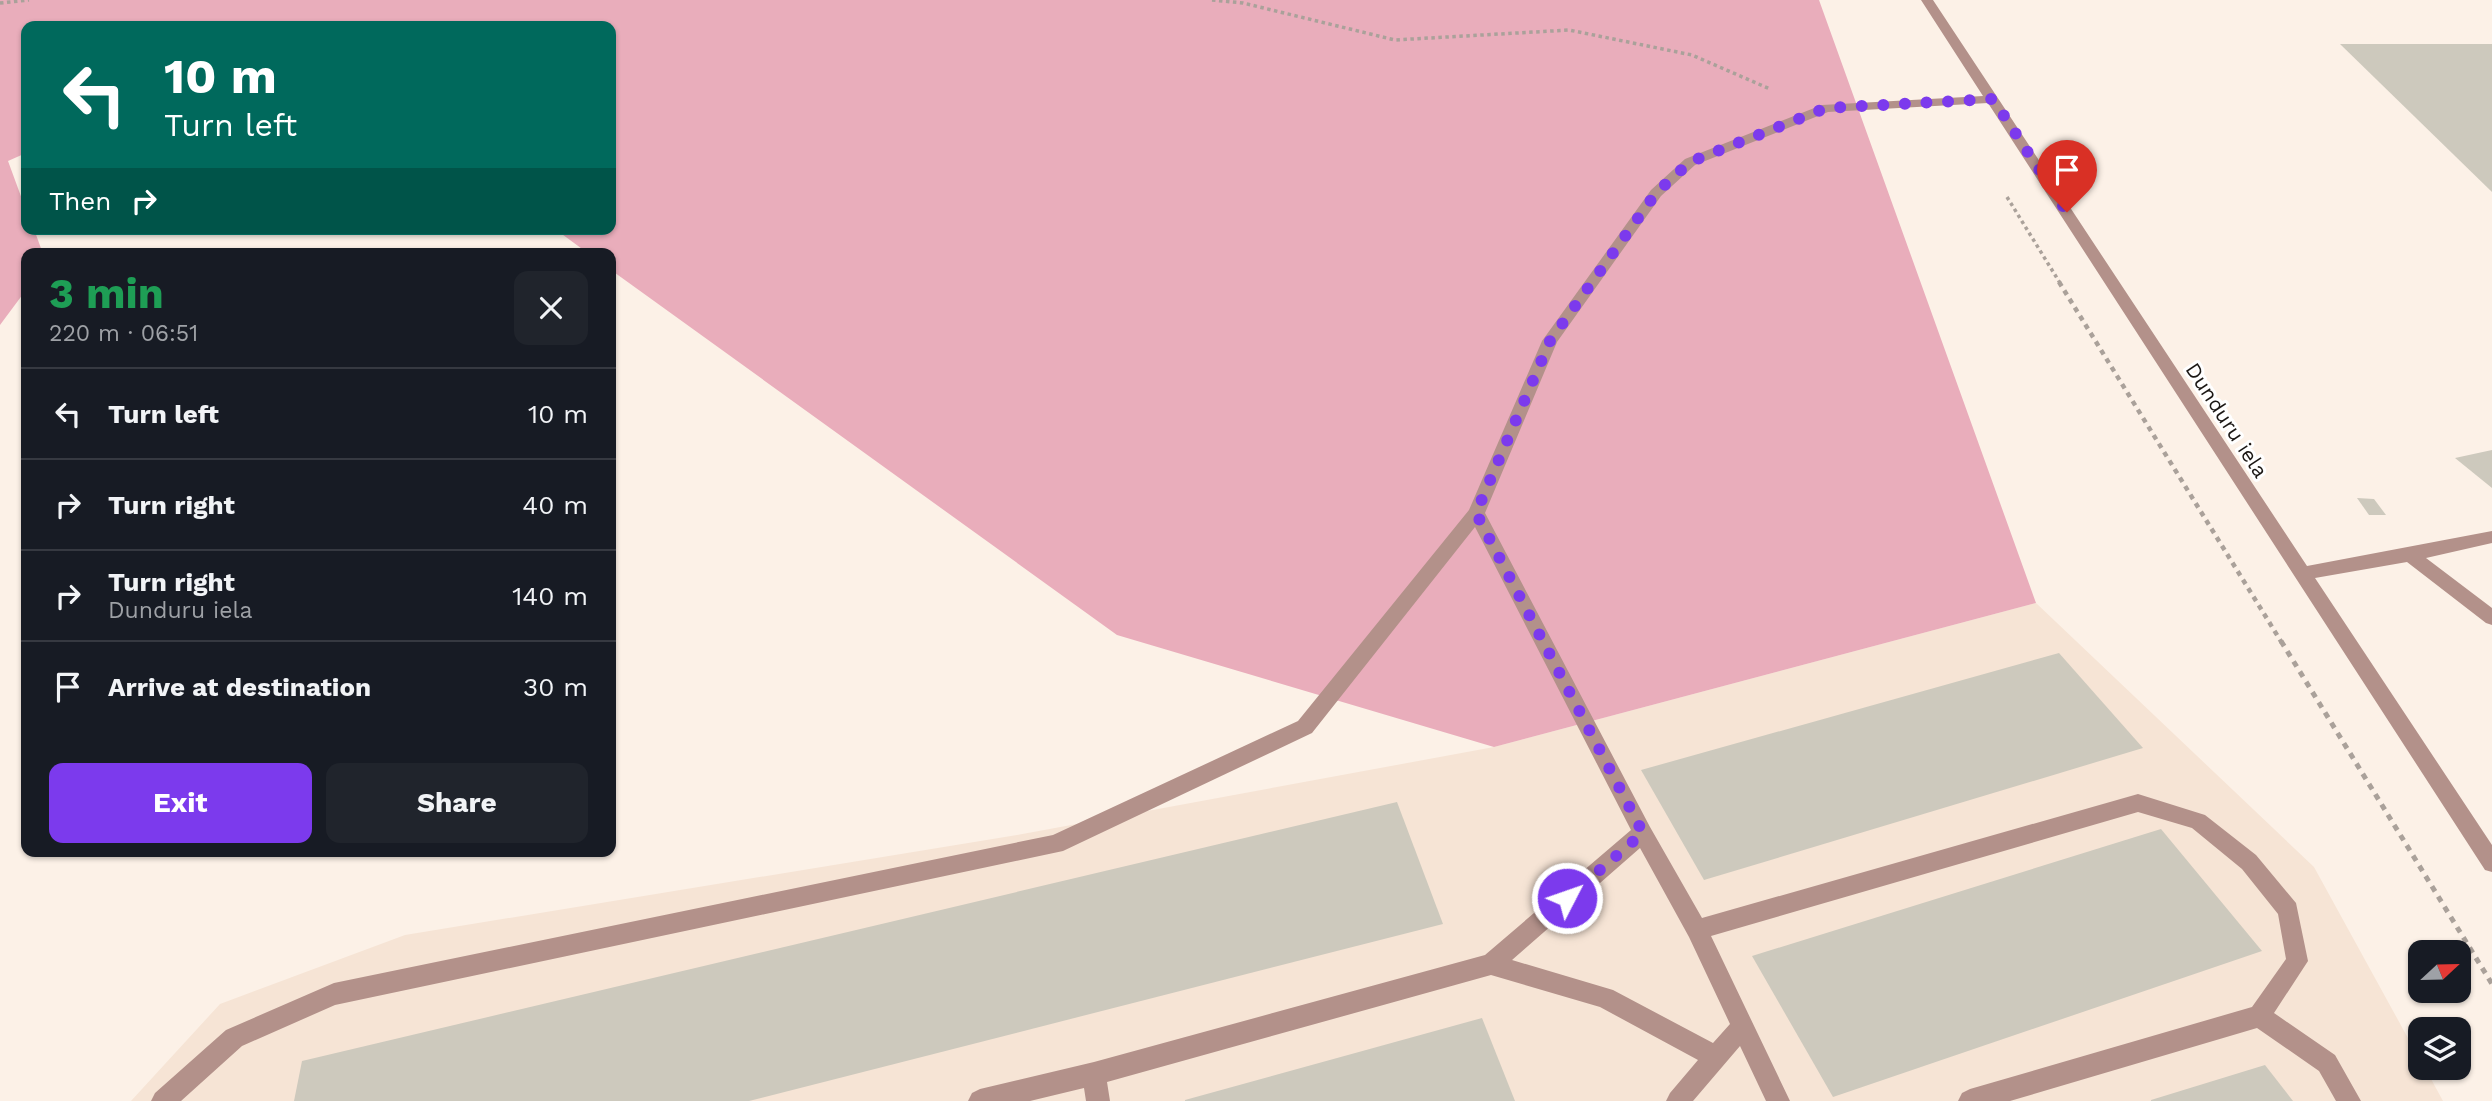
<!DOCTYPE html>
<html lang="en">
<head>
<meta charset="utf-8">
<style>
  body { margin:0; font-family:"Work Sans",sans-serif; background:#20242c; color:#f1f3f6; height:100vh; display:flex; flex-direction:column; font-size:26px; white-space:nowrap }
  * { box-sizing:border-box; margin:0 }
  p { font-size:23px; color:#9ea1a6 }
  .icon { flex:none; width:38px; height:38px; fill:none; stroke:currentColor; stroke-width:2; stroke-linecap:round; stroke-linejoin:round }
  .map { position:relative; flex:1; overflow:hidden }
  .side { position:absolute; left:21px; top:248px; width:595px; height:609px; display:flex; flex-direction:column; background:#171b24; border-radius:14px; box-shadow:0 2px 5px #0004 }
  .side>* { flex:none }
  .top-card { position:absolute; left:21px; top:21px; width:595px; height:214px; border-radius:14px; box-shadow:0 2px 5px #0004; background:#00695c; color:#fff; overflow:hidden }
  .needle { width:46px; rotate:68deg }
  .fabs { position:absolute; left:2408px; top:940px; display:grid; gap:14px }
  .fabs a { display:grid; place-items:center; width:63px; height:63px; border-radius:14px; background:#171b24; box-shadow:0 2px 5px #0004; font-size:35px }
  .pin { position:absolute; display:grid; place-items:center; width:60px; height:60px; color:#fff; margin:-72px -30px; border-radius:50% 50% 50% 0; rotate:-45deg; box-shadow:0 0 7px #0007 }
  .pin .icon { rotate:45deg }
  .me { position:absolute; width:77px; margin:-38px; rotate:49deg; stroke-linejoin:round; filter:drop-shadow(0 0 5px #0008) }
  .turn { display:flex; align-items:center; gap:24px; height:147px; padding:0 28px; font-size:32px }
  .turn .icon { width:91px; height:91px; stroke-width:2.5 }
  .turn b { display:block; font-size:49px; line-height:60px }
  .then { display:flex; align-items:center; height:66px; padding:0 28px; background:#0003; gap:14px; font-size:26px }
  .round { display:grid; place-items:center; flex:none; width:74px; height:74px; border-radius:14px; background:#20242c }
  .overview { display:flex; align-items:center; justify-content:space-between; height:119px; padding:0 28px }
  h1 { font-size:42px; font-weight:700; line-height:52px; color:#1e9e55 }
  .cta { display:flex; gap:14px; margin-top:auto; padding:14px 28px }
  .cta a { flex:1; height:80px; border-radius:14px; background:#7c3aed; color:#fff; font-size:28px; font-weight:700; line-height:80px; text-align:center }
  .cta a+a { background:#20242c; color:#f1f3f6 }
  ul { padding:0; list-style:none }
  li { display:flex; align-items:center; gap:21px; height:91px; padding:0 28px; border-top:2px solid #363941 }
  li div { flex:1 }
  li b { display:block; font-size:26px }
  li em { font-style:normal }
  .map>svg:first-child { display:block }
</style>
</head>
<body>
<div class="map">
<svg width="2492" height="1101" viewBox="0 0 2492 1101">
  <rect width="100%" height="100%" fill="#fcf1e7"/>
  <!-- built -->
  <polygon fill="#f6e4d5" points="2036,603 2314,867 2420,1060 2420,1068 2425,1068 2443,1101 131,1101 220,1004 405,935 1017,835 1494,747"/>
  <!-- green -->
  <polygon fill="#e9adbb" points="0,0 1819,0 2036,603 1494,747 1117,635 611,270 611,254 589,254 555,229 611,229 611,26 26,26 26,153 8,161 26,210 26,229 34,229 43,254 26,254 26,290 0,325"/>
  <!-- building -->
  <g fill="#cdc9bd">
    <polygon points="2340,44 2492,44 2492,192"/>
    <polygon points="2492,450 2492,488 2455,458"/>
    <polygon points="2357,498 2374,499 2386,515 2369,515"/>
    <polygon points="2059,653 2143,748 1704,880 1641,770"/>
    <polygon points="1397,802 1443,924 749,1101 294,1101 302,1061"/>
    <polygon points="2161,829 2262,951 1833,1097 1752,956"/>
    <polygon points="1482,1018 1515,1101 1185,1101 1185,1100"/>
    <polygon points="2265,1065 2293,1101 2151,1101 2151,1100"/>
  </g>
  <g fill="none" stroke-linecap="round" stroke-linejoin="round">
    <!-- path-far2 -->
    <g stroke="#aaa19a" stroke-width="3.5" stroke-dasharray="3.5 3.5" stroke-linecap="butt">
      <polyline points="1212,0 1243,3 1395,40 1569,30 1692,55 1770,89"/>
      <polyline points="0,3 29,0"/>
      <polyline points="2007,197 2060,283"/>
    </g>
    <!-- path-far1 -->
    <polyline stroke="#aaa19a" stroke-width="4.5" stroke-dasharray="5 5" stroke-linecap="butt" points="2059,282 2282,643"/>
    <!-- path -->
    <polyline stroke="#aaa19a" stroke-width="5" stroke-dasharray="6 6" stroke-linecap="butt" points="2281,641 2492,984"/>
    <!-- minor -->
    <path fill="#b3918a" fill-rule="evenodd" d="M1921 0H1933L2307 566 2492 531V543L2426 558 2492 608V625L2486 623 2407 562 2315 578 2492 845V872L2485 870 1988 103 1828 112 1695 165 1661 196 1557 342 1485 513 1650 827 1702 918 2138 794 2205 815 2256 855 2296 903 2308 961 2274 1013 2335 1055 2361 1101H2336L2319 1071 2257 1028 2010 1101H1958L1962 1093 1970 1089 2252 1007 2286 959 2278 914 2242 869 2192 828 2138 812 1711 936 1790 1101H1766L1740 1046 1693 1101H1666L1670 1093 1698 1060 1600 1007 1491 975 1107 1082 1110 1101H1086L1084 1088 1030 1101H968L972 1093 980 1089 1094 1062 1485 955 1631 830 1475 527 1312 733 1063 851 335 1005 242 1046 181 1101H151L155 1093 226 1030 334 983 1053 835 1298 721 1469 510 1542 341 1651 190 1685 159 1822 105 1983 96ZM1640 848 1689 937 1730 1024 1713 1043 1613 990 1512 960Z"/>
  </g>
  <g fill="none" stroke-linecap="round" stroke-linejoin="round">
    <!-- route -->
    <polyline stroke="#7c3aed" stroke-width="12" stroke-dasharray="0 21.6" points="1567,898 1643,833 1476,513 1550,341 1656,193 1690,162 1826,108 1993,99 2067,212"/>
  </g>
  <g text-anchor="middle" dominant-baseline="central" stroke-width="6" stroke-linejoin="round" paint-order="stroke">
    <!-- street labels -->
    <g font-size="21" fill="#1b1714" stroke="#fff">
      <text transform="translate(2227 420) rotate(57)">Dunduru iela</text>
    </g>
  </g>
</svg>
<div class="fabs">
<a><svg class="needle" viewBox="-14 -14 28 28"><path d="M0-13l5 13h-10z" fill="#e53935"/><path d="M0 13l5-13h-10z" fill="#9ea1a6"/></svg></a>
<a><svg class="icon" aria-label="layers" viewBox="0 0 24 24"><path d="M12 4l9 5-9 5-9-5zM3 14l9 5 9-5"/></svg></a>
</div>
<div class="pin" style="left:2067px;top:212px;background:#d93025"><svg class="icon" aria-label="arrive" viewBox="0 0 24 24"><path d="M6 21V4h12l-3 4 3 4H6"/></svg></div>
<svg class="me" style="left:1567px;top:898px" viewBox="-20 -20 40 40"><circle r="17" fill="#7c3aed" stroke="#fff" stroke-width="3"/><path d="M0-11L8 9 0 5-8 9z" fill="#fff"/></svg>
<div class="top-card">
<div class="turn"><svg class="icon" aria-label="left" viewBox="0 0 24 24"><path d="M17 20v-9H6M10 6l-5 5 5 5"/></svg><div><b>10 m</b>Turn left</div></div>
<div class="then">Then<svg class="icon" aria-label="right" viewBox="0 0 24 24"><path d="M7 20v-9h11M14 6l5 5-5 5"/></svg></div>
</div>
<section class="side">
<div class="overview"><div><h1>3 min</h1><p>220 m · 06:51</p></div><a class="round"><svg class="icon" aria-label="close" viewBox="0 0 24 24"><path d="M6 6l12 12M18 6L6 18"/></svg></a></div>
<ul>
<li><svg class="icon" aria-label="left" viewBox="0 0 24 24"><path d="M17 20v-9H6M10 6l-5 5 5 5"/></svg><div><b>Turn left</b></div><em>10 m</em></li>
<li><svg class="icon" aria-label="right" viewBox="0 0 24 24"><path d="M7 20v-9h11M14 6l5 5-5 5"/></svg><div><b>Turn right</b></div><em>40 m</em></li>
<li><svg class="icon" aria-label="right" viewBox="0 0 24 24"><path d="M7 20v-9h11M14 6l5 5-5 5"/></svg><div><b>Turn right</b><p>Dunduru iela</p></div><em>140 m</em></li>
<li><svg class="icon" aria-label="arrive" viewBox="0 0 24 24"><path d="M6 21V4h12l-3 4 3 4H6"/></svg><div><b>Arrive at destination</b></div><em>30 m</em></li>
</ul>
<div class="cta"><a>Exit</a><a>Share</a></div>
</section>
</div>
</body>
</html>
